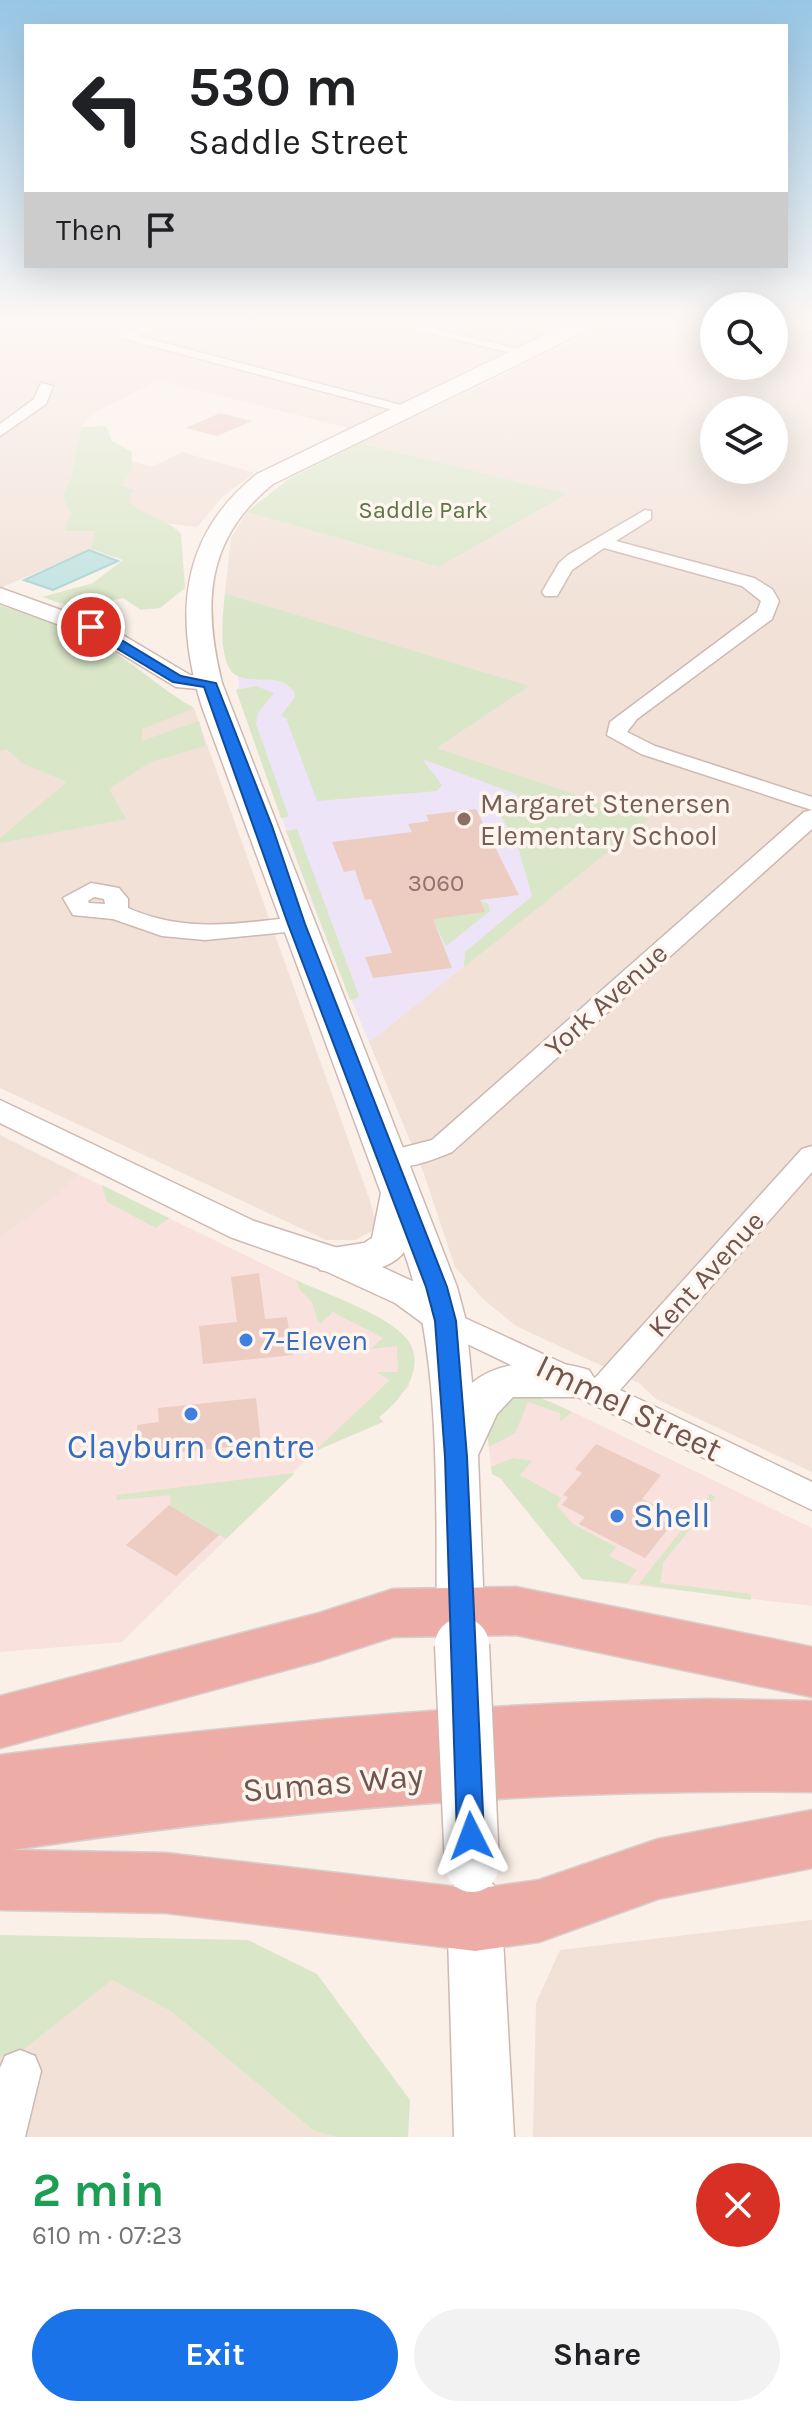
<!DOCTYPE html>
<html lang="en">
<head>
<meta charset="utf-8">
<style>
  body { margin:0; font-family:Karla,sans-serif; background:#f2f2f2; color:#202124; height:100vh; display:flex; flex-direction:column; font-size:30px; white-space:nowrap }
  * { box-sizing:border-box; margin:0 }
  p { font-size:26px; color:#757577 }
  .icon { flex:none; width:44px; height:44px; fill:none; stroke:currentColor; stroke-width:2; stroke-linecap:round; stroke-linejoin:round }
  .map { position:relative; height:2137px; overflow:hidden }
  .details { display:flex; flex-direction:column; background:#fff; flex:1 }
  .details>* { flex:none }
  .top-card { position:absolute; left:24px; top:24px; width:764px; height:244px; border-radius:0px; box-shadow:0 8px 32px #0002; background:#fff; color:#202124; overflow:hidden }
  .buttons { position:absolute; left:700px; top:292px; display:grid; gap:16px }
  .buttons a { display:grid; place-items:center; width:88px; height:88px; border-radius:50%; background:#fff; box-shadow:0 8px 32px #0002; font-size:40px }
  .pin { position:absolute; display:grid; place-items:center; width:68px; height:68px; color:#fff; margin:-34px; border:4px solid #fff; border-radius:50%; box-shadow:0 2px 8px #0007 }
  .me { position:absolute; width:88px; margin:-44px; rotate:357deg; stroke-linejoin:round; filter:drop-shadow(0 0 6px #0008) }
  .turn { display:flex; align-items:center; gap:28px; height:168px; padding:0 32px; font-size:36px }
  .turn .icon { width:104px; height:104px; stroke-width:2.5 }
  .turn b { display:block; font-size:56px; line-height:68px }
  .then { display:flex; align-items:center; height:76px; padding:0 32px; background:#0003; gap:16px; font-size:30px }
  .round { display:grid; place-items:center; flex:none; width:84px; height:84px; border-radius:42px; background:#f2f2f2 }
  .headline { display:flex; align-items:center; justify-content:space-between; height:136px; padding:0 32px }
  h1 { font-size:48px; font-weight:700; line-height:60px; color:#1e9e55 }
  .primary-button { display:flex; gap:16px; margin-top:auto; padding:16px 32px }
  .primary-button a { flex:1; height:92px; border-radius:48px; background:#1a73e8; color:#fff; font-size:32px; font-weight:700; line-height:92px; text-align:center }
  .primary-button a+a { background:#f2f2f2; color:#202124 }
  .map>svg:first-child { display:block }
</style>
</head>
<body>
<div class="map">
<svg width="812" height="2137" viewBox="0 0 812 2137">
  <rect width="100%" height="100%" fill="#faf0e8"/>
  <!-- residential -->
  <g fill="#f1e1d7" fill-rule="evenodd">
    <polygon points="0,323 565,323 544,336 348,428 160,380 93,413 81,427 71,479 62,496 71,513 96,531 91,549 0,588"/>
    <path d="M597 323H714V366H774V323H812V1472L656 1399 639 1383 516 1326 483 1299 455 1267 424 1174 369 1042 648 819 437 748 528 686 225 593 231 538 247 512 439 567 567 495 360 443 587 335ZM714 410H774V470H714Z"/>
    <polygon points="182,452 255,473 223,496 197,527 115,517 114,489 127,460 151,467"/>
    <polygon points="166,693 194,708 369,1198 376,1224 372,1231 355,1240 326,1240 0,1088 0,751"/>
    <polygon points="0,1135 78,1174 60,1193 0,1238"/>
    <polygon points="812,1920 812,2137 533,2137 536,2003 560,1950"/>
    <polygon points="112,1980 172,2012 314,2131 337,2137 0,2137 0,2057 18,2054"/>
  </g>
  <!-- commercial -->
  <g fill="#f9e1dd">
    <polygon points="78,1174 391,1326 408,1341 414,1369 409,1386 379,1417 383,1422 315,1451 122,1642 0,1652 0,1238 60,1193"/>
    <polygon points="504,1401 550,1401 812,1528 812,1606 582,1579 500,1478 492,1474 486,1425"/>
  </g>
  <!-- education -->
  <polygon fill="#ede5f7" points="225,593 529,686 437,748 649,819 369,1042 312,903 242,707 236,690 239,688 238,676 231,672 222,644"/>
  <!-- green -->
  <g fill="#d9e6c8">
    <path d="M106 426 112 441 132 452V470L120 485 135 490 130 494V503C146 517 169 520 181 534L185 588 160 608 141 610 123 598 75 608 42 597 93 583 123 560 91 549 95 531H65L71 513 62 496 71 479 81 427Z"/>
    <polygon points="360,443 363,444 568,494 439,567 247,512 287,480"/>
    <path d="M225 593 529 686 437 748 649 819 464 967 465 952 532 896 518 847 499 812 500 806 519 795 422 759 442 785 437 791 317 801 286 718 281 716 295 697 294 691C277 672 260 684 240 677 216 670 223 613 225 593Z"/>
    <path d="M0 605C38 618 80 629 114 652 142 670 165 692 194 708L142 729V741L199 721 205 746 150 762 109 789 126 819 0 843V838L67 782 22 763 7 749 0 751Z"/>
    <polygon points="256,686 274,693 258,713 256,724 289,817 281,818 236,690"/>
    <polygon points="297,829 359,996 356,999 350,1000 286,831"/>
    <polygon points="480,900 488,904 490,911 446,946 432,918 484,912"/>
    <polygon points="102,1185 169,1218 156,1228 107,1202"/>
    <path d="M296 1280C326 1294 386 1314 406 1338 429 1365 401 1401 379 1417L383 1422 315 1451 390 1380 376 1372H398L397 1346 371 1349 383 1338 333 1312 321 1323 318 1321 312 1302 300 1290Z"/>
    <polygon points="517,1395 534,1395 572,1412 560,1422 560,1413 528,1402 515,1433 489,1447 486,1425 504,1401"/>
    <polygon points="513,1458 532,1461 520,1475 561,1498 557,1506 573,1524 616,1547 609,1556 637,1570 627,1583 582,1579 500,1478 492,1474 491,1467"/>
    <polygon points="295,1473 226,1539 171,1506 170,1495 116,1500 117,1495"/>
    <polygon points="710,1494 715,1497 663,1563 660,1583 751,1594 751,1600 639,1584"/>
    <polygon points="0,1935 248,1940 317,1974 410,2100 408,2137 337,2137 314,2131 172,2012 112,1980 18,2054 0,2057"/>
  </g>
  <!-- water -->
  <polygon fill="#bee2e1" stroke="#a6d2d2" stroke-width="2" points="89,550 118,561 53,590 24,580"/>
  <!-- building -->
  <g fill="#edccc2">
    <polygon points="220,413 252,421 217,436 186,428"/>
    <polygon points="476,809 519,895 480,900 485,912 433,919 452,968 373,978 365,957 392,953 371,899 365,900 355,870 344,872 332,842 412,832 408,824 429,821 426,815"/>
    <polygon points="259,1273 265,1319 287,1317 293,1355 203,1364 199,1326 237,1322 231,1277"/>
    <polygon points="256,1398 261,1444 162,1454 161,1442 138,1444 137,1425 159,1422 158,1408"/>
    <polygon points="596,1444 661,1475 642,1499 655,1505 648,1514 671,1525 645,1558 579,1524 585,1517 562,1505 568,1497 563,1495 582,1473 575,1469"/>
    <polygon points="169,1505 219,1535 176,1576 126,1545"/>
  </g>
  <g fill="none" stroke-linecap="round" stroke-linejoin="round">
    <!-- minor casing -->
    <g stroke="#cdb9b2" stroke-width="3">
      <g id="minor">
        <polygon points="149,323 168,323 138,336 416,409 408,414 117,337"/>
        <polygon points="388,323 412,323 534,353 527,357"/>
        <polygon points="41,383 53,386 46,404 0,436 0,424 34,399"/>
        <path d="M645 510 651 511V519L616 541 754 578 772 589 779 601 772 619 637 719 627 732 655 746 812 797V829L452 1152C430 1161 402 1172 378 1166L374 1160 378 1154 432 1140 804 812 812 810 641 754 607 735 610 722 757 612 761 601 742 586 604 548 572 570 557 596H545L542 592 559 563 568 555Z"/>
        <path d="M91 883 119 888 128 899V908C184 933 238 924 296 917L308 924 296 931 205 940 162 936 113 919 73 915 63 898ZM94 897 104 899 105 904 89 903 88 901Z"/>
        <polygon points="812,1146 812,1172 620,1390 812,1482 812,1510 434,1328 430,1321 434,1314 445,1310 456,1314 595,1378 802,1149"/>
        <polygon points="20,2050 35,2056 41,2071 25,2137 0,2137 0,2068 5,2056"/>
      </g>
    </g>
    <!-- tertiary casing -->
    <g stroke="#cdb9b2" stroke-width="3">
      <g id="tertiary">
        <polygon points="0,588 111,628 190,675 219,678 222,683 210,690 176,687 95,638 0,603"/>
        <polygon points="0,1100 254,1221 347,1251 421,1285 458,1312 464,1321 458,1330 445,1334 432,1330 395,1303 321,1269 230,1237 0,1123"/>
      </g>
    </g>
    <!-- secondary casing -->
    <g stroke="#cfb8b0" stroke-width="3">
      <g id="secondary">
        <path d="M569 323H590L580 334 273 484C206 538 202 603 222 683L457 1287 466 1321 472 1383C502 1358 553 1359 589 1370L596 1381 589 1392 574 1397H513L497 1414 478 1455 485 1638 478 1652 461 1658 444 1652 437 1638C435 1520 444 1362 404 1252 387 1274 344 1276 320 1270L314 1260 320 1250 364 1243 372 1238 381 1193 202 707C174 617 179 536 257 474Z"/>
        <polygon points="778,323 812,323 812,331 787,329"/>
        <polygon points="474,1877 493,1884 501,1902 514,2137 454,2137 447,1902 455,1884"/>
      </g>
    </g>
    <!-- motorway casing -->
    <g stroke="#d7cfce" stroke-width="3">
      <g id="motorway">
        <polygon points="516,1587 812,1647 812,1697 516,1635 393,1637 319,1661 0,1748 0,1696 319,1613 393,1589"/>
        <path d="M710 1699 812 1701V1792C543 1788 278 1810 12 1850L166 1853 475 1889 539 1880 658 1839 812 1810V1868L658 1899 539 1942 475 1951 166 1913 0 1910V1755C236 1725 472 1702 710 1699Z"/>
      </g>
    </g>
    <!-- minor -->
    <use href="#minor" fill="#fff" fill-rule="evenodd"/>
    <!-- tertiary -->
    <use href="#tertiary" fill="#fff" fill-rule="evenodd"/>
    <!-- secondary -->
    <use href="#secondary" fill="#fff" fill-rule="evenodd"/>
    <!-- motorway -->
    <use href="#motorway" fill="#edada6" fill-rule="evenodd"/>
    <!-- secondary-bridge casing -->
    <g stroke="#cfb8b0" stroke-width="57" stroke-linecap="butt">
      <polyline id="secondary-bridge" points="462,1645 472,1865"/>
    </g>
    <!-- secondary-bridge -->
    <use href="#secondary-bridge" stroke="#fff" stroke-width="54"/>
  </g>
  <!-- sky -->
  <linearGradient id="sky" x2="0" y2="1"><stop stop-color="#97c6e5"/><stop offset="0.52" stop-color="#fdf8f5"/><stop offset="1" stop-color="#fdf8f5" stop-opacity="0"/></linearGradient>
  <rect width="812" height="622" fill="url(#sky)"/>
  <!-- route -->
  <polygon fill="#1a73e8" stroke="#114b97" stroke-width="2" points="86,624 95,624 181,676 216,683 272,826 305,924 447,1287 456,1321 467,1457 484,1836 480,1844 471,1848 461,1844 457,1836 445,1457 435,1321 426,1287 288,924 204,687 173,682 86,630"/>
  <!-- markers -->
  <circle fill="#8d6e63" stroke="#fdf5ee" stroke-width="3" cx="464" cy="819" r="8"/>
  <g fill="#3f7fe0" stroke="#fdf5ee" stroke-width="3">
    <circle cx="246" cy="1340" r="8"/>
    <circle cx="191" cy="1414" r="8"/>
    <circle cx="617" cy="1516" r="8"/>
  </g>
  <g text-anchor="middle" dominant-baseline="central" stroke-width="7" stroke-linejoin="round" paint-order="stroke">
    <!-- far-park labels -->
    <g font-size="24" fill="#5d7648" stroke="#fdf5ee">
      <text x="423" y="510">Saddle Park</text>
    </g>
    <!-- number labels -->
    <g font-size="24" fill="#90736c">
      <text x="436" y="883">3060</text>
    </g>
    <!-- education labels -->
    <g font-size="28" fill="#785e54" stroke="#fdf5ee" text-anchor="start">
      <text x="480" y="803">Margaret Stenersen<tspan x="480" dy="32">Elementary School</tspan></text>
    </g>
    <!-- street labels -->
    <g font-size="28" fill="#71554f" stroke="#fdf5ee">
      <text transform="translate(606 1000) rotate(-42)">York Avenue</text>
      <text transform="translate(706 1274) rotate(-48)">Kent Avenue</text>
    </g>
    <!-- shop labels -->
    <g font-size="28" fill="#366cbe" stroke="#fdf5ee" text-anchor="start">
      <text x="262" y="1340">7-Eleven</text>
    </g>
    <!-- near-street labels -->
    <g font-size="34" fill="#71554f" stroke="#fdf5ee">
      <text transform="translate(629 1408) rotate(26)">Immel Street</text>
      <text transform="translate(333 1783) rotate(-5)">Sumas Way</text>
    </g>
    <!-- near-shop labels -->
    <g font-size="34" fill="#366cbe" stroke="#fdf5ee">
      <text x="191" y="1447">Clayburn Centre</text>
      <text x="633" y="1516" text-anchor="start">Shell</text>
    </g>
  </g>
</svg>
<div class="buttons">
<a><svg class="icon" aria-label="search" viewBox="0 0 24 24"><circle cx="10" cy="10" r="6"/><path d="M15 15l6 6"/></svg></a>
<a><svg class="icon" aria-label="layers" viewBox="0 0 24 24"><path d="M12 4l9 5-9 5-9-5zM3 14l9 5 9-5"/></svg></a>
</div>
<div class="pin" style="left:91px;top:627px;background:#d93025"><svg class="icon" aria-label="arrive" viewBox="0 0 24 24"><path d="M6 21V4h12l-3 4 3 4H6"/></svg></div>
<svg class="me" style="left:471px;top:1836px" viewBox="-20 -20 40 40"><path d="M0-17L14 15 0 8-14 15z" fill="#1a73e8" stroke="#fff" stroke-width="4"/></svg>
<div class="top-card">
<div class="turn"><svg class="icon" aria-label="left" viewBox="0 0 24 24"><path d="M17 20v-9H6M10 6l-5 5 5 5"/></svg><div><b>530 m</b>Saddle Street</div></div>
<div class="then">Then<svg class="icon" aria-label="arrive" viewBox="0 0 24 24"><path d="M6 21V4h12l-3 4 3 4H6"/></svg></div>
</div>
</div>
<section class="details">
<div class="headline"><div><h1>2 min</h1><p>610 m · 07:23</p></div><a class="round" style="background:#d93025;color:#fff"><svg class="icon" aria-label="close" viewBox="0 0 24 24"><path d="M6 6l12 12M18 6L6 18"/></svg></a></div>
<div class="primary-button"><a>Exit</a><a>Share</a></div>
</section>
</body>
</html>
